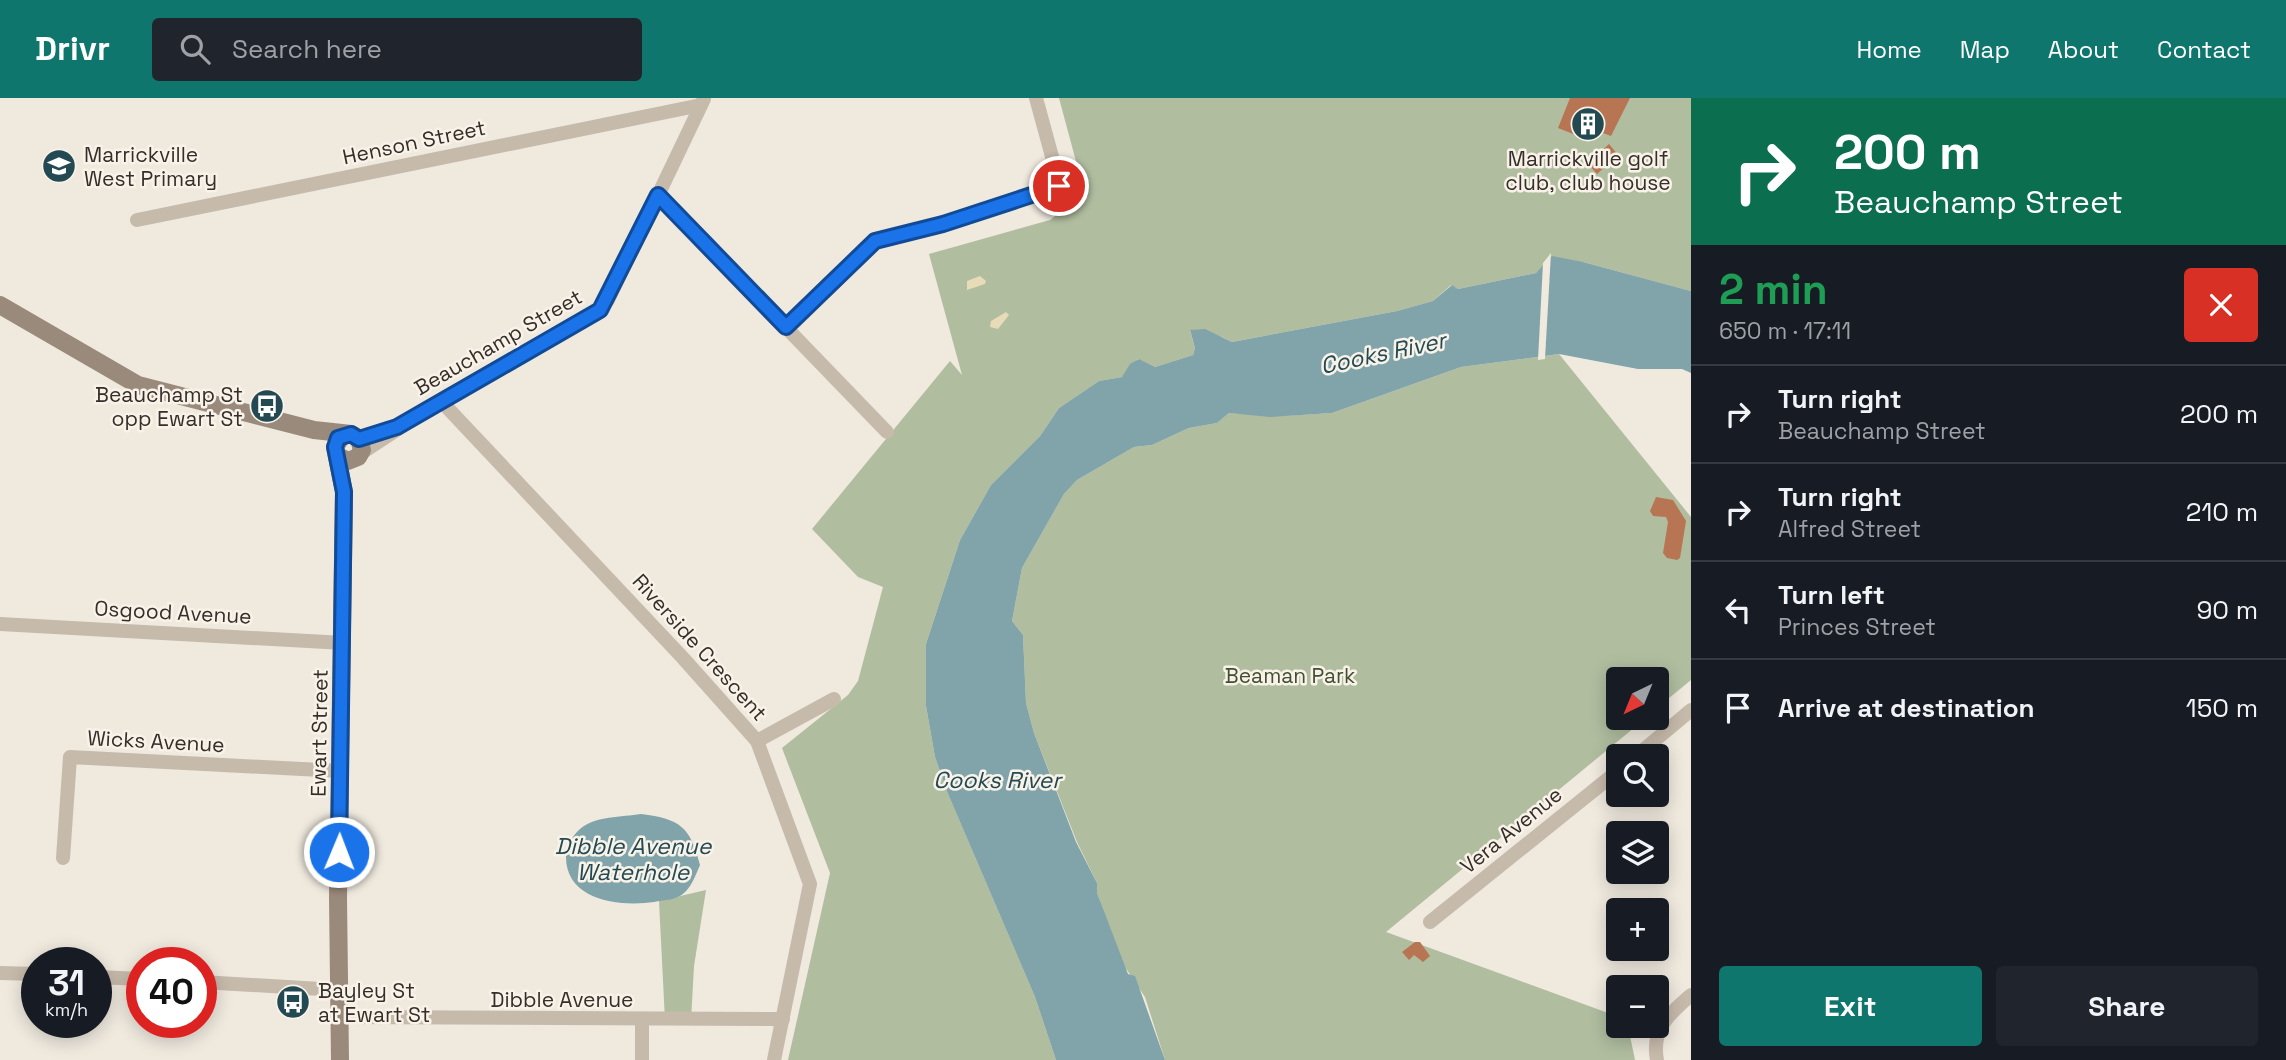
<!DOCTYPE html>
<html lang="en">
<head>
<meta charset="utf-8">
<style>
  body { margin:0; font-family:"Space Grotesk",sans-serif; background:#20242c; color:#f1f3f6; height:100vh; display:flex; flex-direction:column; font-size:26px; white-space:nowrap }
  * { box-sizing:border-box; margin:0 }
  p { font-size:23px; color:#9ea1a6 }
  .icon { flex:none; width:38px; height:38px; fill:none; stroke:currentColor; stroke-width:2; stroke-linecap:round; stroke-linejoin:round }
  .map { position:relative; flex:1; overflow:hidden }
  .sheet { display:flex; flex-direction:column; background:#171b24; width:595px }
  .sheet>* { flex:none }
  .hud { background:#0b6e4f; color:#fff; overflow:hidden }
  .needle { width:46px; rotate:223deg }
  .fabs { position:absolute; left:1606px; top:569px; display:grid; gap:14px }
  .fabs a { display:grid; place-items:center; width:63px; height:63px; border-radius:7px; background:#171b24; box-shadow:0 4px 18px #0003; font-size:35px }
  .speed { position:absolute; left:21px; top:849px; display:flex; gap:14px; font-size:35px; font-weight:700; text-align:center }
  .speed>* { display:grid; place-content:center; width:91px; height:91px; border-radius:50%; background:#171b24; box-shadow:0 4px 18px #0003; line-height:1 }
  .speed small { font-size:18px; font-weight:400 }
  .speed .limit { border:10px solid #d22; background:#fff; color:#111 }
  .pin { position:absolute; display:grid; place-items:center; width:60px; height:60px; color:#fff; margin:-30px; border:4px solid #fff; border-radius:50%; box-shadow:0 2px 7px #0007 }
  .me { position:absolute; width:77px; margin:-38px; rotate:1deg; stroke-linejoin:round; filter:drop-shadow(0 0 5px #0008) }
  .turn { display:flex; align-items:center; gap:24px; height:147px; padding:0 28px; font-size:32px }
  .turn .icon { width:91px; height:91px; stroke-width:2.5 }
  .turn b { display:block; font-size:49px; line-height:60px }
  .round { display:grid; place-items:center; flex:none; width:74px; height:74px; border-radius:7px; background:#20242c }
  .headline { display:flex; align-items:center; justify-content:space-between; height:119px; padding:0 28px }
  h1 { font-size:42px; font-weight:700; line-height:52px; color:#1e9e55 }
  .cta { display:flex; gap:14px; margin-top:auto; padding:14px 28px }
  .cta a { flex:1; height:80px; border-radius:7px; background:#0f766e; color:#fff; font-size:28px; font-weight:700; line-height:80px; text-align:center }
  .cta a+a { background:#20242c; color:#f1f3f6 }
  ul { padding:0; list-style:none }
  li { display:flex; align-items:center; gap:21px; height:98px; padding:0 28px; border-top:2px solid #363941 }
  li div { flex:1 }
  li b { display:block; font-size:26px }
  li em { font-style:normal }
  header { display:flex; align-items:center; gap:42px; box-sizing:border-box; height:98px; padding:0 35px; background:#0f766e; color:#fff }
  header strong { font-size:33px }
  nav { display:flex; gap:38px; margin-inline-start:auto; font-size:24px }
  .search { width:490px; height:63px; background:#20242c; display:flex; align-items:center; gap:18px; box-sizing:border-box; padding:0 24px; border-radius:7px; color:#9ea1a6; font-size:26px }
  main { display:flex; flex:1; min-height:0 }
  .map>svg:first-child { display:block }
</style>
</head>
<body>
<header>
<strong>Drivr</strong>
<div class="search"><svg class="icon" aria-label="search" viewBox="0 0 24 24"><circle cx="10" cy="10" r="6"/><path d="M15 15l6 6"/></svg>Search here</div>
<nav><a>Home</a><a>Map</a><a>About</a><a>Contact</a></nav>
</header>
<main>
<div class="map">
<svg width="1691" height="962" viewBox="0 0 1691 962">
  <rect width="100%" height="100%" fill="#efe9de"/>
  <!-- green -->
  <g fill="#b0bd9f">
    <polygon points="1059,0 1691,0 1691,193 1583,164 1547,166 1536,175 1458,191 1451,187 1433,203 1397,213 1232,244 1222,239 1190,233 1195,250 1193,257 1155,269 1138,261 1122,279 1099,283 1059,310 1040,338 991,387 960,442 926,546 926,608 935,659 948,696 1035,899 1056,962 788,962 830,775 782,650 848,597 858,583 883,489 858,479 812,431 950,263 962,277 929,156 1050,122 1067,109 1081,82"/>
    <polygon points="1559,256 1691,419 1691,582 1657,610 1657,581 1619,581 1619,620 1646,620 1386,834 1619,919 1619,928 1628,928 1635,962 1165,962 1145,899 1121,863 1097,795 1097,785 1077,744 1034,635 1026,605 1023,537 1012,523 1022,470 1064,396 1077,382 1134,349 1152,347 1189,330 1217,325 1229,315 1282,318 1332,315 1461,269"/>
    <polygon points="706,792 694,868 691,922 665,922 659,803"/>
  </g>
  <!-- sand -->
  <g fill="#e7dbb8">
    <polygon points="980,178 986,183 985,186 967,192 967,183"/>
    <polygon points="1006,214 1009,217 998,231 990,229 991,223"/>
  </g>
  <!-- water -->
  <g fill="#80a4a9">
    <polygon points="1552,158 1583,164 1691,193 1691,275 1682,271 1638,271 1559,256 1461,269 1332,315 1270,319 1229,315 1217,325 1189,330 1152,347 1134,349 1077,382 1064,396 1022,470 1012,523 1023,537 1026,605 1034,635 1076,744 1097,785 1097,795 1128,876 1135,878 1165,962 1056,962 1035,899 948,696 935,659 926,608 926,546 960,442 991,387 1040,338 1059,310 1099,283 1122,279 1130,266 1139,261 1155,269 1193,257 1195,250 1190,232 1205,231 1232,244 1397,213 1433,203 1452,187 1458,191 1536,175"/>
    <path d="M641 716C681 721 690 729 700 767 696 776 692 788 684 795 677 802 664 802 654 804 621 809 566 803 566 759 566 749 572 738 580 731 595 718 622 719 641 716Z"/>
  </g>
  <!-- pier -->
  <polygon fill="#efe9de" points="1551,155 1545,261 1538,262 1543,165"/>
  <!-- building -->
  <g fill="#b87553">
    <polygon points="1570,0 1630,0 1611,38 1595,32 1591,43 1558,30"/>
    <polygon points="1609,46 1618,57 1597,76 1588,66"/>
    <polygon points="1656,399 1673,402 1686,423 1680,460 1677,462 1667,460 1663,455 1668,424 1666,419 1653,418 1650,413"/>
    <polygon points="1415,844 1420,844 1430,858 1423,864 1414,857 1409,862 1402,854"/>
  </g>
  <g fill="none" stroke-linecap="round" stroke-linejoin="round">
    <!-- street -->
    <g stroke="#c6baab" stroke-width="14">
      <polyline points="658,97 887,334"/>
      <polyline points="137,122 701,7"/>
      <polyline points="786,229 875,143 943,126 1060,88 1036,0"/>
      <polyline points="441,303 683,560 757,643 810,786 774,962"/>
      <polyline points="360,356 441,303 600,212 608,202 704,1"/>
      <polyline points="0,526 344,545"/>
      <polyline points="757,643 834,601"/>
      <polyline points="1636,658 1691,612"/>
      <polyline points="63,760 70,659 340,673"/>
      <polyline points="1430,824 1619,672"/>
      <polyline points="0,875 37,876"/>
      <polyline points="96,879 142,881"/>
      <polyline points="201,884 338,892"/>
      <polyline points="340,919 783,921"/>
      <polyline points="642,962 642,923"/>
      <path d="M1657 962C1651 931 1669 916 1691 897"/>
    </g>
    <!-- secondary -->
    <g stroke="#9a8a7c" stroke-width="18">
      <polyline points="0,207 138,287 314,332 351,336 359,341 362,352 358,359 348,363 338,358"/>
      <polyline points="340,962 338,800 344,394 335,349 342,338"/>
    </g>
  </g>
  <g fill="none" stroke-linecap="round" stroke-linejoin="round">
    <!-- route casing -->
    <g stroke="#114b97" stroke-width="18">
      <polyline id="route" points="339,754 344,394 335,349 338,340 351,336 359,341 397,329 600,212 658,97 786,229 875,143 943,126 1059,88"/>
    </g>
    <!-- route -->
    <use href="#route" stroke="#1a73e8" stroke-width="12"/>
  </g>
  <!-- icons -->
  <defs>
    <g id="building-disc" transform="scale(1.75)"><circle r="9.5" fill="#234a52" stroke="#f8f2e9"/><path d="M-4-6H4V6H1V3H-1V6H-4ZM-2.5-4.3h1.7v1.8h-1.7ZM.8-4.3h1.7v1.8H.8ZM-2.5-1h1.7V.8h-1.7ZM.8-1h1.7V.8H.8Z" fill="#fff"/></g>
    <g id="school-disc" transform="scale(1.75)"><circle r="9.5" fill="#234a52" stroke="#f8f2e9"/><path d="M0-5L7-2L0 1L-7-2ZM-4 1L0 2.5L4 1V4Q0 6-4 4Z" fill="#fff"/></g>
    <g id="bus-disc" transform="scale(1.75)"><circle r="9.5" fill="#234a52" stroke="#f8f2e9"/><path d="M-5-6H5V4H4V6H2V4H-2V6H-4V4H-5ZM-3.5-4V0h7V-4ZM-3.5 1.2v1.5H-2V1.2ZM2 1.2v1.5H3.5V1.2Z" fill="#fff"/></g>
  </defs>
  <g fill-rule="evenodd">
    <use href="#building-disc" x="1588" y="26"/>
    <use href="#school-disc" x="59" y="68"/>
    <use href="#bus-disc" x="267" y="308"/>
    <use href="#bus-disc" x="293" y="904"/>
  </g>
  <g text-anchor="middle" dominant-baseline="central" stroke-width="5" stroke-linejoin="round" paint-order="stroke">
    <!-- street labels -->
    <g font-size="21" fill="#352e29" stroke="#f8f2e9">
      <text transform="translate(414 44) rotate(-12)">Henson Street</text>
      <text transform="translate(498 244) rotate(-30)">Beauchamp Street</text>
      <text transform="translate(173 514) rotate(3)">Osgood Avenue</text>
      <text transform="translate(700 549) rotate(48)">Riverside Crescent</text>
      <text transform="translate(319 635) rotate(-89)">Ewart Street</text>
      <text transform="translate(156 643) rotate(3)">Wicks Avenue</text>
      <text transform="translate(1511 732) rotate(-39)">Vera Avenue</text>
      <text x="562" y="901">Dibble Avenue</text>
    </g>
    <!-- poi labels -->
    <g font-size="21" fill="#352e29" stroke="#f8f2e9" text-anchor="start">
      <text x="84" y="56">Marrickville<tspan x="84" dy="24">West Primary</tspan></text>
      <text x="1588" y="60" text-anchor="middle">Marrickville golf<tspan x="1588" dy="24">club, club house</tspan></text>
      <text x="243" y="296" text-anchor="end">Beauchamp St<tspan x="243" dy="24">opp Ewart St</tspan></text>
      <text x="318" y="892">Bayley St<tspan x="318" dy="24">at Ewart St</tspan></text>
    </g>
    <!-- park labels -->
    <g font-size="21" fill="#415030" stroke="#f8f2e9">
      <text x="1290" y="577">Beaman Park</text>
    </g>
    <!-- water labels -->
    <g font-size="23" font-style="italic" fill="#234a52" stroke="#f8f2e9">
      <text transform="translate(1383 255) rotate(-12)">Cooks River</text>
      <text x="997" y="682">Cooks River</text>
      <text x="633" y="748">Dibble Avenue<tspan x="633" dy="26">Waterhole</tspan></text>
    </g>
  </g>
</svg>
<div class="fabs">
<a><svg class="needle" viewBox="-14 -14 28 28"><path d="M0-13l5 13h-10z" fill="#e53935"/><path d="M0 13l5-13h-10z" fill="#9ea1a6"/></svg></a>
<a><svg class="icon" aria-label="search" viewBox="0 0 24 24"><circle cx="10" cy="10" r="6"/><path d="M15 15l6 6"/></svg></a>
<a><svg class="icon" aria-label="layers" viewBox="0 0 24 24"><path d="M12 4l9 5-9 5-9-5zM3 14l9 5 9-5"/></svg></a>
<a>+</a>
<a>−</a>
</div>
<div class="speed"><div>31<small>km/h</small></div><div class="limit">40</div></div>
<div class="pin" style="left:1059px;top:88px;background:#d93025"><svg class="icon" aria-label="arrive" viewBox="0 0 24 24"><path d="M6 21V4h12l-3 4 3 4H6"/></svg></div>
<svg class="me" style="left:339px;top:754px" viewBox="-20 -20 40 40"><circle r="17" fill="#1a73e8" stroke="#fff" stroke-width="3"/><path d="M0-11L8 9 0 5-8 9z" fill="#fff"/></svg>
</div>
<section class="sheet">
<div class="hud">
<div class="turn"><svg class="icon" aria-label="right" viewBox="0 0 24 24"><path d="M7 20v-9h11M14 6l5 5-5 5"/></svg><div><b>200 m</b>Beauchamp Street</div></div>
</div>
<div class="headline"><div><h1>2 min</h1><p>650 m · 17:11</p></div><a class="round" style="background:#d93025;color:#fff"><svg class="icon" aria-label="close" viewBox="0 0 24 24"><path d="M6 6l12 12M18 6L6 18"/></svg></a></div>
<ul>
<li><svg class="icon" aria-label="right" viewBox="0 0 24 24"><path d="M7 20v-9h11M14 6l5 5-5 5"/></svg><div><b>Turn right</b><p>Beauchamp Street</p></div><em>200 m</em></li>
<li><svg class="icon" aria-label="right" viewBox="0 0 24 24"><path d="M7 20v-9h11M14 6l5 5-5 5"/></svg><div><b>Turn right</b><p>Alfred Street</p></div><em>210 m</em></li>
<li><svg class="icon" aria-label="left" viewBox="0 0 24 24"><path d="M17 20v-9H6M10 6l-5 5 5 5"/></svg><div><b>Turn left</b><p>Princes Street</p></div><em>90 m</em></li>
<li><svg class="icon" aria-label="arrive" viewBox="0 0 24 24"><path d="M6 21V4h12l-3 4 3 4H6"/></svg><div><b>Arrive at destination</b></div><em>150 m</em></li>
</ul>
<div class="cta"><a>Exit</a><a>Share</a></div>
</section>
</main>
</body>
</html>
